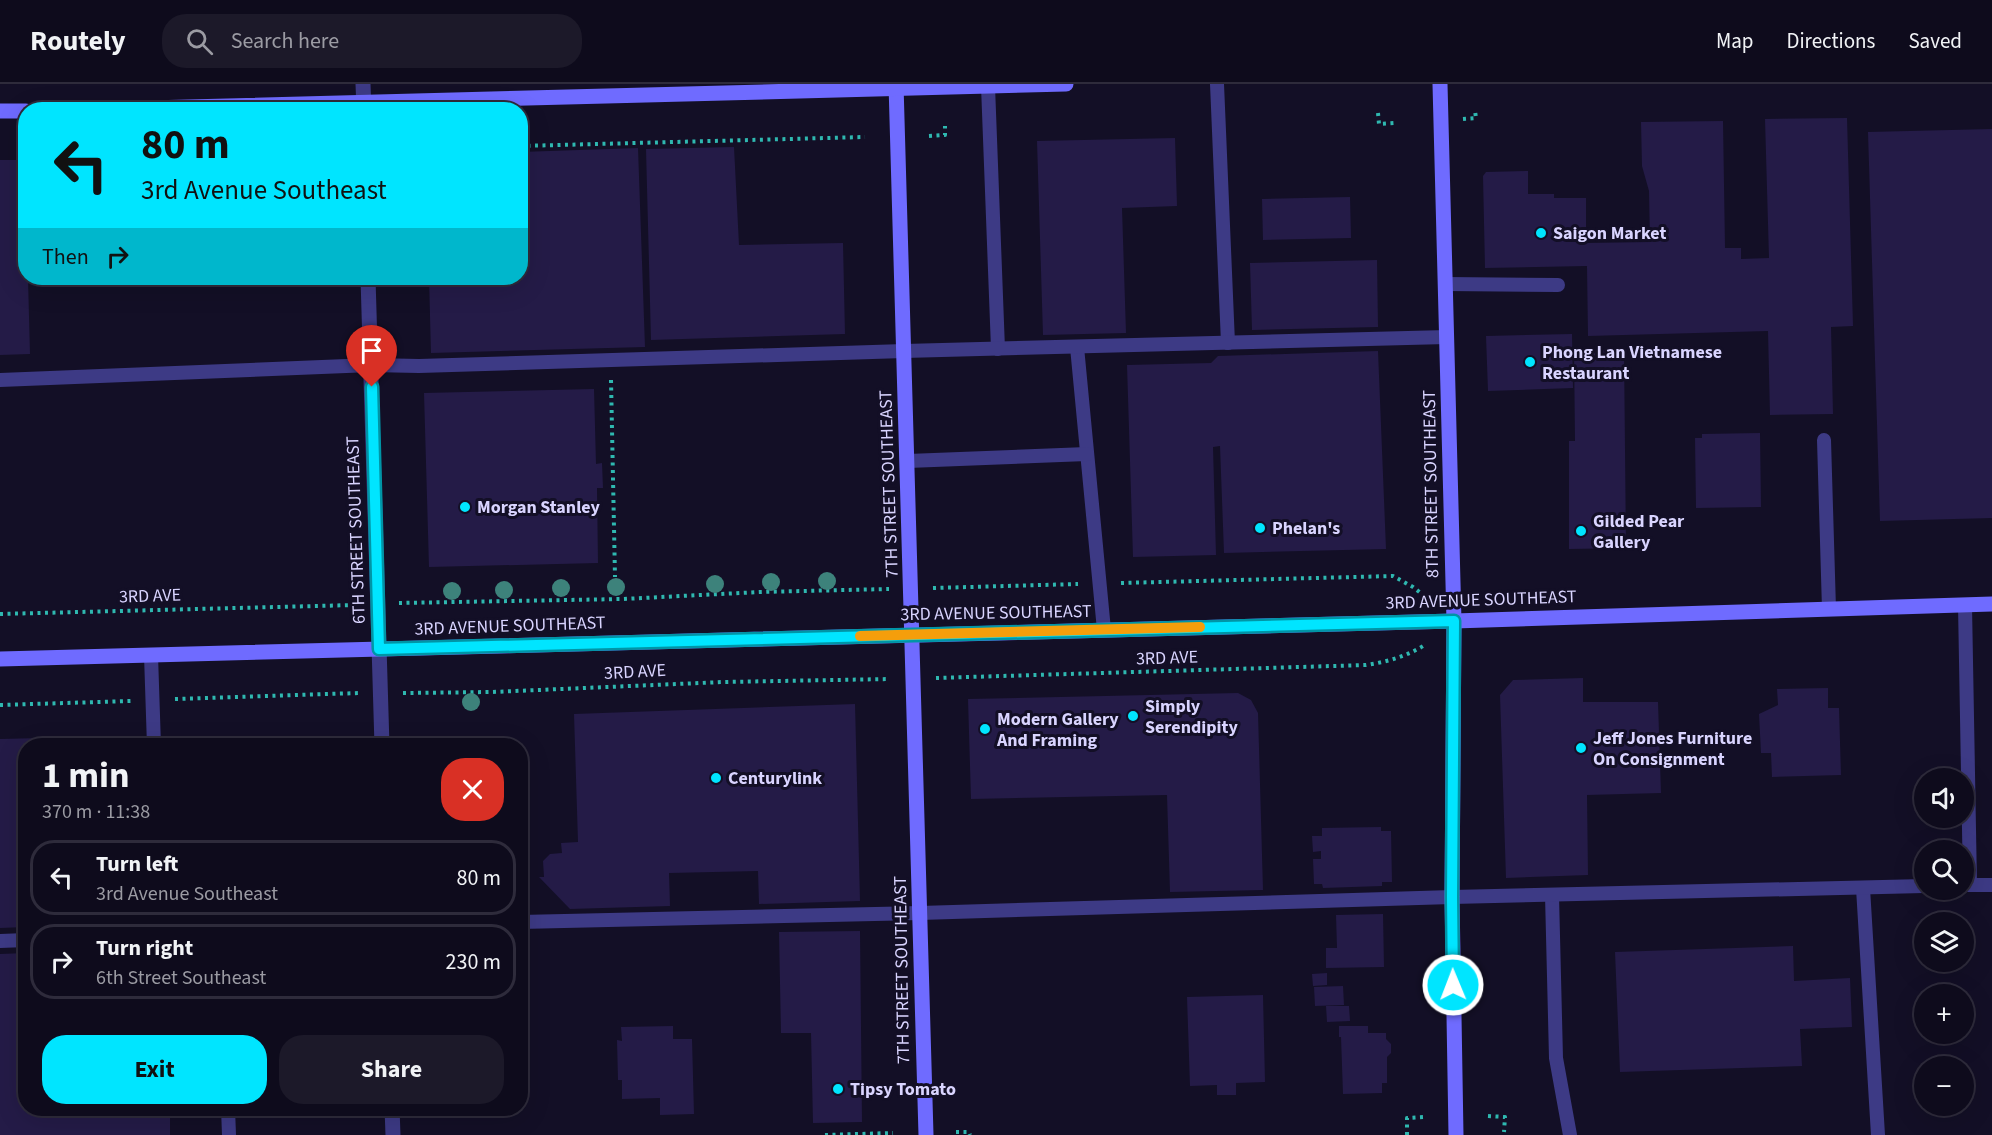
<!DOCTYPE html>
<html lang="en">
<head>
<meta charset="utf-8">
<style>
  body { margin:0; font-family:"Source Sans 3",sans-serif; background:#1c1929; color:#f1f3f6; height:100vh; display:flex; flex-direction:column; font-size:22px; white-space:nowrap }
  * { box-sizing:border-box; margin:0 }
  p { font-size:20px; color:#9b9ba3 }
  .icon { flex:none; width:33px; height:33px; fill:none; stroke:currentColor; stroke-width:2; stroke-linecap:round; stroke-linejoin:round }
  .map { position:relative; flex:1; overflow:hidden }
  .sheet { position:absolute; left:18px; top:654px; width:510px; height:378px; display:flex; flex-direction:column; background:#0e0b1c; border-radius:24px; box-shadow:0 6px 24px #0002,0 0 0 2px #2e2b3b }
  .sheet>* { flex:none }
  .hud { position:absolute; left:18px; top:18px; width:510px; height:183px; border-radius:24px; box-shadow:0 6px 24px #0002,0 0 0 2px #2e2b3b; background:#00e5ff; color:#111; overflow:hidden }
  .buttons { position:absolute; left:1914px; top:684px; display:grid; gap:12px }
  .buttons a { display:grid; place-items:center; width:60px; height:60px; border-radius:50%; background:#0e0b1c; box-shadow:0 6px 24px #0002,0 0 0 2px #2e2b3b; font-size:30px }
  .pin { position:absolute; display:grid; place-items:center; width:51px; height:51px; color:#fff; margin:-62px -26px; border-radius:50% 50% 50% 0; rotate:-45deg; box-shadow:0 0 6px #0007 }
  .pin .icon { rotate:45deg }
  .me { position:absolute; width:66px; margin:-33px; rotate:359deg; stroke-linejoin:round; filter:drop-shadow(0 0 4px #0008) }
  .turn { display:flex; align-items:center; gap:21px; height:126px; padding:0 24px; font-size:27px }
  .turn .icon { width:78px; height:78px; stroke-width:2.5 }
  .turn b { display:block; font-size:42px; line-height:51px }
  .then { display:flex; align-items:center; height:57px; padding:0 24px; background:#0003; gap:12px; font-size:22px }
  .round { display:grid; place-items:center; flex:none; width:63px; height:63px; border-radius:24px; background:#1c1929 }
  .summary { display:flex; align-items:center; justify-content:space-between; height:102px; padding:0 24px }
  h1 { font-size:36px; font-weight:700; line-height:45px }
  .primary-button { display:flex; gap:12px; margin-top:auto; padding:12px 24px }
  .primary-button a { flex:1; height:69px; border-radius:24px; background:#00e5ff; color:#111; font-size:24px; font-weight:700; line-height:69px; text-align:center }
  .primary-button a+a { background:#1c1929; color:#f1f3f6 }
  ul { padding:0; list-style:none }
  li { display:flex; align-items:center; gap:18px; height:75px; margin:0 12px 9px; padding:0 12px; border:3px solid #2e2b3b; border-radius:24px }
  li div { flex:1 }
  li b { display:block; font-size:22px }
  li em { font-style:normal }
  header { display:flex; align-items:center; gap:36px; box-sizing:border-box; height:84px; padding:0 30px; background:#0e0b1c; border-bottom:2px solid #2e2b3b }
  header strong { font-size:28px }
  nav { display:flex; gap:33px; margin-inline-start:auto; font-size:21px }
  .search { width:420px; height:54px; background:#1c1929; display:flex; align-items:center; gap:15px; box-sizing:border-box; padding:0 21px; border-radius:24px; color:#9b9ba3; font-size:22px }
  .map>svg:first-child { display:block }
</style>
</head>
<body>
<header>
<strong>Routely</strong>
<div class="search"><svg class="icon" aria-label="search" viewBox="0 0 24 24"><circle cx="10" cy="10" r="6"/><path d="M15 15l6 6"/></svg>Search here</div>
<nav><a>Map</a><a>Directions</a><a>Saved</a></nav>
</header>
<div class="map">
<svg width="1992" height="1051" viewBox="0 0 1992 1051">
  <rect width="100%" height="100%" fill="#130f26"/>
  <!-- building -->
  <g fill="#241b47">
    <polygon points="1847,34 1853,242 1831,243 1833,330 1770,331 1768,247 1588,252 1587,182 1485,184 1483,92 1486,88 1528,87 1528,110 1554,110 1554,114 1586,114 1586,159 1650,158 1649,107 1642,82 1641,38 1723,37 1725,164 1741,164 1741,175 1769,174 1765,35"/>
    <polygon points="1992,45 1992,434 1880,437 1868,48"/>
    <polygon points="1175,54 1177,122 1122,124 1126,249 1043,251 1037,57"/>
    <polygon points="734,63 739,161 843,159 845,250 651,256 646,65"/>
    <polygon points="638,64 645,263 431,269 429,194 520,194 520,68"/>
    <polygon points="0,76 25,76 26,194 28,194 30,270 0,271"/>
    <polygon points="1350,113 1351,154 1263,156 1262,115"/>
    <polygon points="1377,176 1378,243 1252,246 1250,179"/>
    <polygon points="1572,250 1573,304 1488,307 1486,252"/>
    <polygon points="1574,266 1624,266 1626,464 1569,465 1569,357 1575,357"/>
    <polygon points="1378,267 1386,465 1224,469 1220,362 1213,363 1216,471 1133,473 1127,281 1211,279 1218,272"/>
    <polygon points="594,305 596,380 602,379 603,404 597,404 598,479 429,483 424,309"/>
    <polygon points="1760,349 1761,423 1696,424 1695,354 1702,354 1702,350"/>
    <polygon points="1583,594 1583,618 1658,618 1661,709 1587,711 1588,791 1506,794 1500,611 1513,596"/>
    <polygon points="1828,604 1828,624 1839,624 1841,691 1772,693 1771,669 1761,669 1759,630 1778,621 1777,605"/>
    <polygon points="1238,609 1251,616 1258,629 1263,806 1170,808 1167,711 971,715 968,615"/>
    <polygon points="855,620 860,817 759,820 758,787 669,789 670,822 570,825 539,793 544,793 543,777 550,770 562,769 561,759 578,758 574,630"/>
    <polygon points="124,652 124,662 26,662 26,843 0,844 0,655"/>
    <polygon points="1381,743 1381,747 1391,747 1392,798 1382,798 1382,802 1323,804 1322,800 1314,800 1313,775 1321,775 1321,767 1313,768 1312,752 1322,752 1322,744"/>
    <polygon points="1383,830 1384,883 1326,884 1326,864 1337,864 1336,831"/>
    <polygon points="860,847 862,1038 813,1039 811,949 781,949 779,848"/>
    <polygon points="1793,862 1794,897 1850,894 1852,943 1800,945 1802,982 1620,988 1615,868"/>
    <polygon points="26,869 26,1024 170,1024 170,1051 0,1051 0,870"/>
    <polygon points="1327,889 1327,901 1313,902 1312,890"/>
    <polygon points="1343,902 1344,921 1315,922 1314,903"/>
    <polygon points="1263,911 1265,998 1236,999 1236,1011 1217,1011 1217,1001 1190,1002 1187,913"/>
    <polygon points="1326,922 1349,922 1350,937 1327,938"/>
    <polygon points="673,942 673,955 692,955 694,1030 660,1031 660,1014 622,1015 622,996 618,996 617,956 622,957 621,943"/>
    <polygon points="1339,942 1368,942 1368,949 1386,949 1386,955 1391,960 1391,969 1387,973 1387,999 1382,999 1382,1009 1343,1010 1341,953 1339,953"/>
  </g>
  <g fill="none" stroke-linecap="round" stroke-linejoin="round">
    <!-- path -->
    <g stroke="#2fb8b0" stroke-width="4" stroke-dasharray="3 4.5" stroke-linecap="butt">
      <polyline points="1378,29 1379,40 1395,39"/>
      <polyline points="1463,35 1476,34 1475,27"/>
      <polyline points="929,52 945,51 945,42"/>
      <polyline points="520,62 865,53"/>
      <polyline points="611,296 615,493"/>
      <polyline points="1121,499 1393,492 1413,503 1428,515"/>
      <polyline points="933,504 1078,500"/>
      <polyline points="399,519 623,515 759,508 889,505"/>
      <polyline points="0,530 355,521"/>
      <path d="M936 594 1366 581C1386 578 1405 573 1423 562"/>
      <polyline points="403,609 492,608 723,598 890,595"/>
      <polyline points="175,615 359,609"/>
      <polyline points="0,621 131,617"/>
      <polyline points="1488,1032 1505,1033 1504,1048"/>
      <polyline points="956,1048 969,1048 970,1051"/>
      <polyline points="825,1051 893,1049"/>
      <polyline points="1407,1051 1407,1034 1424,1033"/>
    </g>
    <!-- service -->
    <g stroke="#3d3a85" stroke-width="14">
      <polyline points="1217,0 1228,259"/>
      <polyline points="988,2 998,265"/>
      <polyline points="1445,200 1558,201"/>
      <polyline points="1077,263 1104,546"/>
      <polyline points="0,296 371,281 419,282 904,267 1447,253"/>
      <polyline points="1824,356 1829,525"/>
      <polyline points="908,377 1087,370"/>
      <polyline points="1965,521 1970,801"/>
      <polyline points="151,571 154,662"/>
      <polyline points="1964,801 1992,801"/>
      <polyline points="1863,804 1878,1051"/>
      <polyline points="1552,811 1556,974 1570,1051"/>
      <polyline points="520,838 920,829 1452,813 1924,802"/>
      <polyline points="0,857 26,856"/>
      <polyline points="228,1024 229,1051"/>
    </g>
    <!-- minor -->
    <g stroke="#3d3a85" stroke-width="15">
      <polyline points="363,0 364,26"/>
      <polyline points="368,194 382,662"/>
      <polyline points="392,1024 393,1051"/>
    </g>
    <!-- secondary -->
    <g stroke="#6f6bff" stroke-width="15">
      <polyline points="896,0 926,1051"/>
      <polyline points="1440,0 1454,537 1452,813 1456,1051"/>
      <polyline points="71,26 1066,0"/>
      <polyline points="0,27 26,27"/>
      <polyline points="0,575 1454,537 1992,520"/>
    </g>
  </g>
  <!-- trees -->
  <g fill="#3d827b">
    <circle cx="827" cy="497" r="9"/>
    <circle cx="771" cy="498" r="9"/>
    <circle cx="715" cy="500" r="9"/>
    <circle cx="616" cy="503" r="9"/>
    <circle cx="561" cy="504" r="9"/>
    <circle cx="504" cy="506" r="9"/>
    <circle cx="452" cy="507" r="9"/>
    <circle cx="471" cy="618" r="9"/>
  </g>
  <g fill="none" stroke-linecap="round" stroke-linejoin="round">
    <!-- route casing -->
    <g stroke="#0095a6" stroke-width="15">
      <polyline id="route" points="372,303 379,565 1454,537 1452,813 1453,901"/>
    </g>
    <!-- route -->
    <use href="#route" stroke="#00e5ff" stroke-width="10"/>
    <!-- slow -->
    <polyline stroke="#f59e0b" stroke-width="10" points="860,552 1200,543"/>
  </g>
  <!-- markers -->
  <g fill="#00e5ff" stroke="#130f26" stroke-width="2">
    <circle cx="1541" cy="149" r="6"/>
    <circle cx="1530" cy="278" r="6"/>
    <circle cx="465" cy="423" r="6"/>
    <circle cx="1260" cy="444" r="6"/>
    <circle cx="1581" cy="447" r="6"/>
    <circle cx="1133" cy="632" r="6"/>
    <circle cx="985" cy="645" r="6"/>
    <circle cx="1581" cy="664" r="6"/>
    <circle cx="716" cy="694" r="6"/>
    <circle cx="838" cy="1005" r="6"/>
  </g>
  <g text-anchor="middle" dominant-baseline="central" stroke-width="6" stroke-linejoin="round" paint-order="stroke">
    <!-- poi labels -->
    <g font-size="18" font-weight="bold" fill="#d9d4ff" stroke="#130f26" text-anchor="start">
      <text x="1553" y="149">Saigon Market</text>
      <text x="1542" y="268">Phong Lan Vietnamese<tspan x="1542" dy="21">Restaurant</tspan></text>
      <text x="477" y="423">Morgan Stanley</text>
      <text x="1593" y="437">Gilded Pear<tspan x="1593" dy="21">Gallery</tspan></text>
      <text x="1272" y="444">Phelan's</text>
      <text x="1145" y="622">Simply<tspan x="1145" dy="21">Serendipity</tspan></text>
      <text x="997" y="635">Modern Gallery<tspan x="997" dy="21">And Framing</tspan></text>
      <text x="1593" y="654">Jeff Jones Furniture<tspan x="1593" dy="21">On Consignment</tspan></text>
      <text x="728" y="694">Centurylink</text>
      <text x="850" y="1005">Tipsy Tomato</text>
    </g>
    <!-- street labels -->
    <g font-size="18" fill="#d9d4ff" stroke="#130f26">
      <text transform="translate(889 400) rotate(-92)">7TH STREET SOUTHEAST</text>
      <text transform="translate(1431 400) rotate(-91)">8TH STREET SOUTHEAST</text>
      <text transform="translate(356 446) rotate(-92)">6TH STREET SOUTHEAST</text>
      <text transform="translate(150 512) rotate(-2)">3RD AVE</text>
      <text transform="translate(1481 516) rotate(-2)">3RD AVENUE SOUTHEAST</text>
      <text transform="translate(996 529) rotate(-1)">3RD AVENUE SOUTHEAST</text>
      <text transform="translate(510 542) rotate(-2)">3RD AVENUE SOUTHEAST</text>
      <text transform="translate(1167 574) rotate(-2)">3RD AVE</text>
      <text transform="translate(635 588) rotate(-3)">3RD AVE</text>
      <text transform="translate(902 886) rotate(-91)">7TH STREET SOUTHEAST</text>
    </g>
  </g>
</svg>
<div class="buttons">
<a><svg class="icon" aria-label="sound" viewBox="0 0 24 24"><path d="M4 9h4l5-4v14l-5-4H4zM17 9q2 3 0 6"/></svg></a>
<a><svg class="icon" aria-label="search" viewBox="0 0 24 24"><circle cx="10" cy="10" r="6"/><path d="M15 15l6 6"/></svg></a>
<a><svg class="icon" aria-label="layers" viewBox="0 0 24 24"><path d="M12 4l9 5-9 5-9-5zM3 14l9 5 9-5"/></svg></a>
<a>+</a>
<a>−</a>
</div>
<div class="pin" style="left:372px;top:303px;background:#d93025"><svg class="icon" aria-label="arrive" viewBox="0 0 24 24"><path d="M6 21V4h12l-3 4 3 4H6"/></svg></div>
<svg class="me" style="left:1453px;top:901px" viewBox="-20 -20 40 40"><circle r="17" fill="#00e5ff" stroke="#fff" stroke-width="3"/><path d="M0-11L8 9 0 5-8 9z" fill="#fff"/></svg>
<div class="hud">
<div class="turn"><svg class="icon" aria-label="left" viewBox="0 0 24 24"><path d="M17 20v-9H6M10 6l-5 5 5 5"/></svg><div><b>80 m</b>3rd Avenue Southeast</div></div>
<div class="then">Then<svg class="icon" aria-label="right" viewBox="0 0 24 24"><path d="M7 20v-9h11M14 6l5 5-5 5"/></svg></div>
</div>
<section class="sheet">
<div class="summary"><div><h1>1 min</h1><p>370 m · 11:38</p></div><a class="round" style="background:#d93025;color:#fff"><svg class="icon" aria-label="close" viewBox="0 0 24 24"><path d="M6 6l12 12M18 6L6 18"/></svg></a></div>
<ul>
<li><svg class="icon" aria-label="left" viewBox="0 0 24 24"><path d="M17 20v-9H6M10 6l-5 5 5 5"/></svg><div><b>Turn left</b><p>3rd Avenue Southeast</p></div><em>80 m</em></li>
<li><svg class="icon" aria-label="right" viewBox="0 0 24 24"><path d="M7 20v-9h11M14 6l5 5-5 5"/></svg><div><b>Turn right</b><p>6th Street Southeast</p></div><em>230 m</em></li>
</ul>
<div class="primary-button"><a>Exit</a><a>Share</a></div>
</section>
</div>
</body>
</html>
